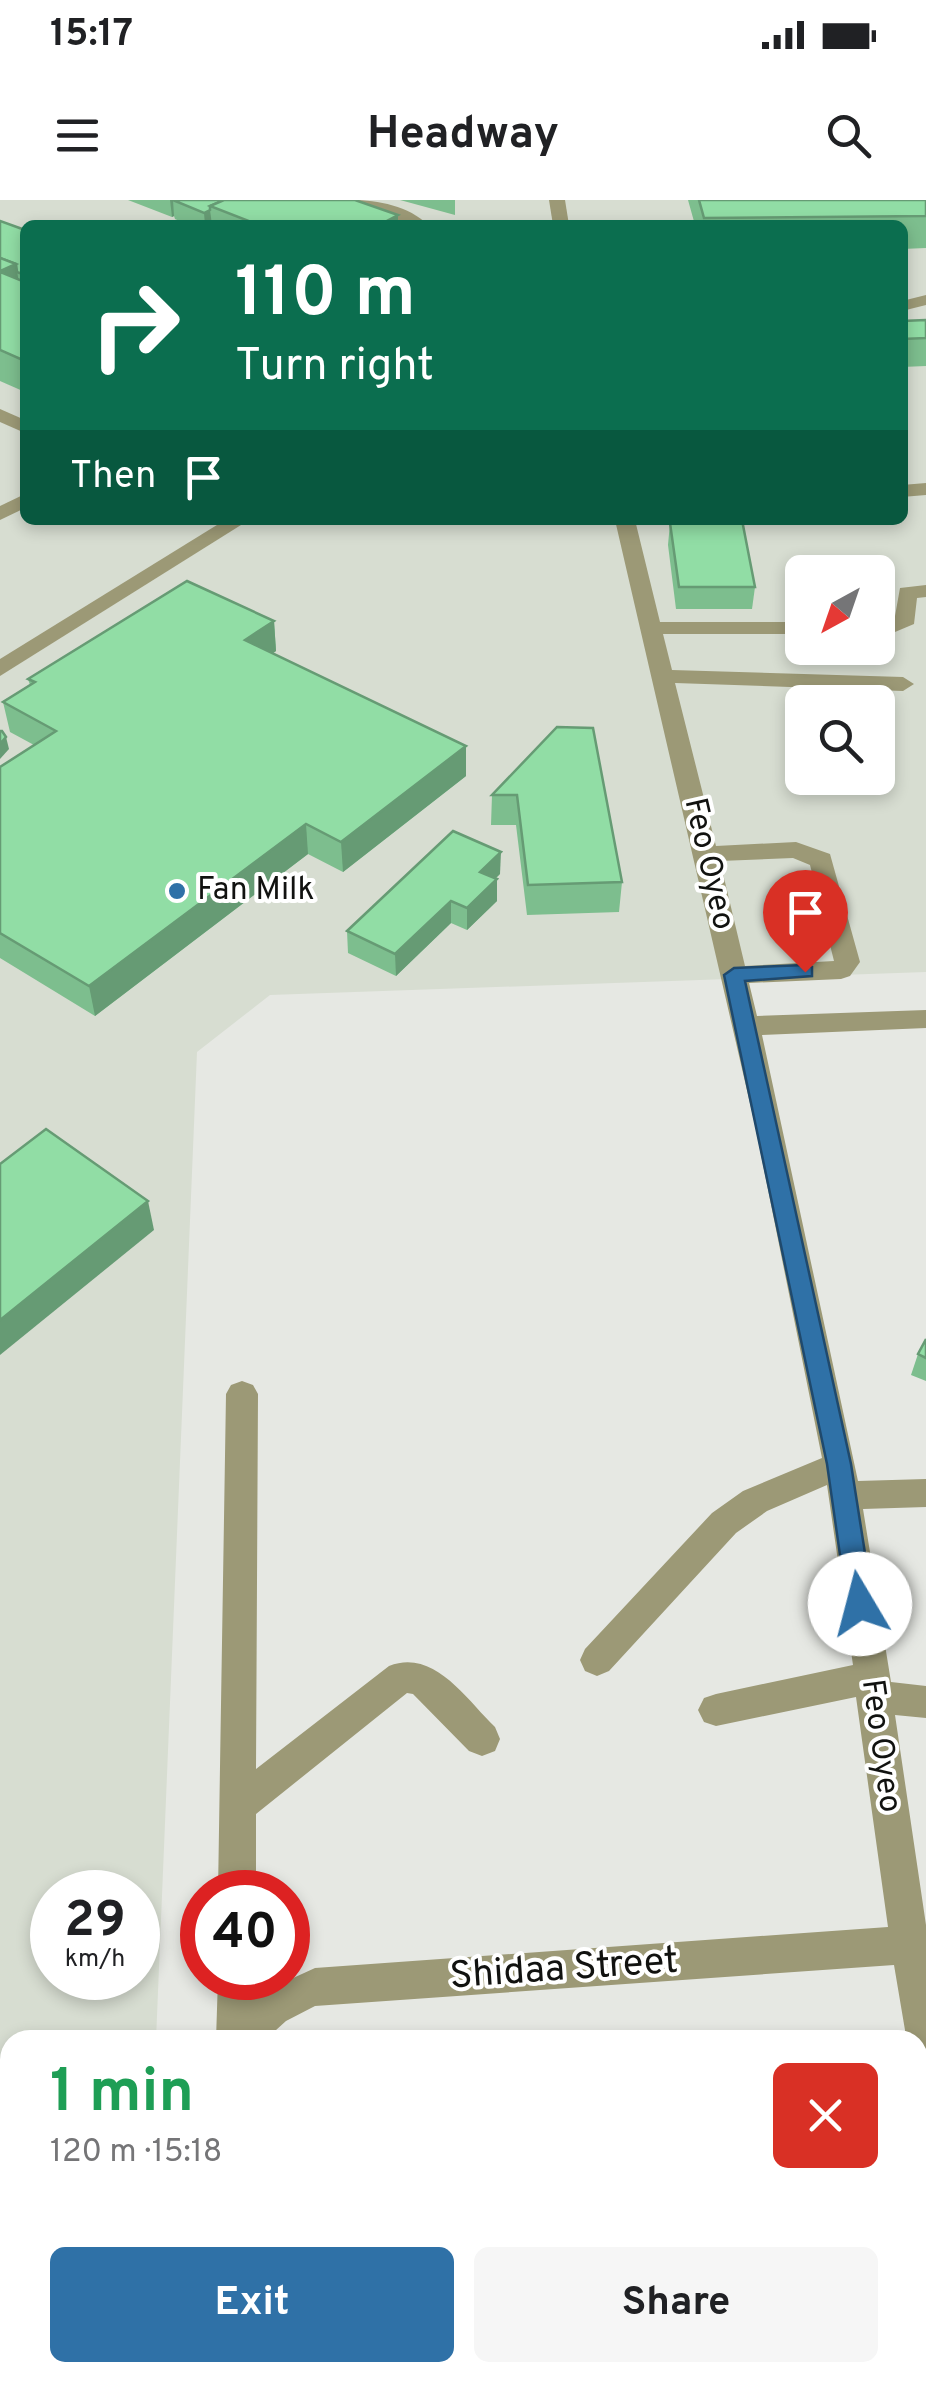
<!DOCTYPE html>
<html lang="en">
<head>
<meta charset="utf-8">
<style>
  body { margin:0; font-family:Overpass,sans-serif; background:#f6f6f6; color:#202124; height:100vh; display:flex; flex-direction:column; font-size:38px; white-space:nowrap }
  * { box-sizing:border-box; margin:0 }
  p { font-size:32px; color:#757577 }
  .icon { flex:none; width:55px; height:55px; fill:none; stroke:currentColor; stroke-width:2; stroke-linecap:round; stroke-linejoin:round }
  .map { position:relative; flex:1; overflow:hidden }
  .sheet { position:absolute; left:0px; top:1830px; width:928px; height:352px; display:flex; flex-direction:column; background:#fff; border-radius:30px 30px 0 0; box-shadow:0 5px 15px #0003 }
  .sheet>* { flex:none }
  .banner { position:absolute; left:20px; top:20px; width:888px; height:305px; border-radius:15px; box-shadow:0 5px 15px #0003; background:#0b6e4f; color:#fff; overflow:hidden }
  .needle { width:65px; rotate:220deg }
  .fabs { position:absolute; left:785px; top:355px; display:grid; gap:20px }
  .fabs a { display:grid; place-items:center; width:110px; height:110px; border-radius:15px; background:#fff; box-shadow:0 5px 15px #0003; font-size:50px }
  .speed { position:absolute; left:30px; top:1670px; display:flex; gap:20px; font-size:50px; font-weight:700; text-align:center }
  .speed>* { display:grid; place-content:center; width:130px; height:130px; border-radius:50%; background:#fff; box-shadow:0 5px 15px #0003; line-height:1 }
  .speed small { font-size:25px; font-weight:400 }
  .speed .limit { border:15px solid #d22; background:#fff; color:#111 }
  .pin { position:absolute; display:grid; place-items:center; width:85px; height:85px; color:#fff; margin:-102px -42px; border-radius:50% 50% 50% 0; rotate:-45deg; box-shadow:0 0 10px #0007 }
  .pin .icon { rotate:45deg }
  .me { position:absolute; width:110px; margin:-55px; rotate:352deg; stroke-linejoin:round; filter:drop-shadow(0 0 8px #0008) }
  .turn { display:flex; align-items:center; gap:35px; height:210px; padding:0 50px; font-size:45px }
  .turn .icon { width:130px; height:130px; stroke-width:2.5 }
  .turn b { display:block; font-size:70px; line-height:85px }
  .then { display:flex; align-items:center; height:95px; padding:0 50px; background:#0003; gap:20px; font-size:38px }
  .round { display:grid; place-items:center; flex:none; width:105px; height:105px; border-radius:15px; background:#f6f6f6 }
  .overview { display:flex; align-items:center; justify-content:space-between; height:170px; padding:0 50px }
  h1 { font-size:60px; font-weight:700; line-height:75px; color:#1e9e55 }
  .button { display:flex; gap:20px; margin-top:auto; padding:20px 50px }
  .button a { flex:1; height:115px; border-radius:15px; background:#2f71a7; color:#fff; font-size:40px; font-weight:700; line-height:115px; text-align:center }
  .button a+a { background:#f6f6f6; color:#202124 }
  .status { display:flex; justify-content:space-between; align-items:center; height:70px; padding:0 50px; background:#fff; direction:ltr }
  .status svg { height:28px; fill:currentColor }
  header { display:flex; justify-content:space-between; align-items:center; height:130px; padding:0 50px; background:#fff; font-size:45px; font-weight:700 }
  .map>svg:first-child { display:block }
</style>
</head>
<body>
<div class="status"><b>15:17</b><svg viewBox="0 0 49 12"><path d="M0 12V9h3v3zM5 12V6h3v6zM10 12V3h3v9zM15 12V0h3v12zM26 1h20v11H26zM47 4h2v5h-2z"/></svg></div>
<header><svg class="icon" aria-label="menu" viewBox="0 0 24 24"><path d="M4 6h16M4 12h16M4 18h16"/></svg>Headway<svg class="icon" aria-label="search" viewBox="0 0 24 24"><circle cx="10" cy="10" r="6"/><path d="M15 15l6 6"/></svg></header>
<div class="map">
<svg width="926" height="2181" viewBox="0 0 926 2181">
  <rect width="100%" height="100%" fill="#e6e8e3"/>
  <!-- built -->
  <path fill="#d7ddd1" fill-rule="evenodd" d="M0 0H926V772L270 795 197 852 156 1840H10V2172L142 2173V2181H0ZM25 25H902V320H25ZM802 372H878V448H802ZM802 502H878V578H802ZM52 1692H138V1778H52Z"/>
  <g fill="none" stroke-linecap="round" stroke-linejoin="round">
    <!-- minor -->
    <g fill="#9c9976" fill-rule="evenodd">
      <path d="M352 0C378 0 409 6 428 25H409Z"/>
      <polygon points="549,0 565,0 569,25 553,25"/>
      <polygon points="926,95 926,105 902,111 902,101"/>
      <polygon points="0,209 25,220 25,233 0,222"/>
      <polygon points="926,283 926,295 902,297 902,285"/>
      <polygon points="25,294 25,308 0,320 0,306"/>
      <polygon points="225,320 249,320 0,476 0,459"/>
      <path d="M615 320H635L660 422H802V434H663L672 470 903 477 914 484 903 491 675 483 716 646 796 642 830 654 860 762 850 776 841 779 749 783 757 816 926 810V828L762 835 858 1281 926 1279V1307L863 1309 891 1482 926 1486V1518L895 1515 926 1725V1856L918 1852V1840H908L906 1836 894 1765 315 1806 286 1821 265 1840H216L218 1778H256V1795L315 1768 888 1727 856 1497 716 1526 704 1522 698 1510 704 1498 716 1494 853 1465 827 1285 767 1311 736 1333 609 1471 597 1476 585 1471 580 1460 585 1449 712 1313 743 1291 822 1258 755 925ZM793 658 810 665 834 761 745 766 720 661Z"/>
      <polygon points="926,385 926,397 917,398 914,424 895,432 878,432 878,420 895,416 900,388"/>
      <path d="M242 1181 253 1185 258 1194 256 1569 389 1466C434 1448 466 1499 495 1527L500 1539 495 1551 482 1556 469 1551 413 1494 407 1493 256 1614V1692H218L226 1194 231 1185Z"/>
      <rect x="162" y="2172" width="44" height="9"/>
    </g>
  </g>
  <!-- wall -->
  <g fill="#7dbe8e">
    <polygon points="128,0 355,0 398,15 398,25 188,25 175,19 174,16 172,17"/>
    <polygon points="400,0 455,0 455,15"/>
    <polygon points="688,0 926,0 926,48 902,49 902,25 695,25"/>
    <polygon points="0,21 25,30 25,192 0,181"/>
    <polygon points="926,120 926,166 902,167 902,121"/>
    <polygon points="670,323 755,387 752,409 676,409 668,345"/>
    <polygon points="274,421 276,451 273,453 466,576 343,672 308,654 95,816 0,758 0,567 34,545 10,532 3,502 30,485 28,479"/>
    <polygon points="557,527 622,682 619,712 527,715 516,625 491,625 492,595"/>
    <polygon points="500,674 496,678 497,701 467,730 451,723 396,776 348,753 347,731"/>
    <polygon points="926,1139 926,1181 911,1175 918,1154"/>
  </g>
  <!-- shaded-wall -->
  <g fill="#669b74">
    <polygon points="170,0 173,0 174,16 172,17"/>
    <polygon points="210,10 212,25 205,25 204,13"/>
    <polygon points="398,15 398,25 379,25"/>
    <polygon points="16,64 21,97 0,71"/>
    <polygon points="274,421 276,451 248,470 245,440"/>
    <polygon points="6,537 9,549 0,559 0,544"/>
    <polygon points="466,546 466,576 343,672 341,642"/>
    <polygon points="306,624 308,654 95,816 89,786"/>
    <polygon points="501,652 500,674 480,693 480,672"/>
    <polygon points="497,679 497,701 467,730 467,708"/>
    <polygon points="451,701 451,723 396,776 395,754"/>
    <polygon points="148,1001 154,1030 0,1155 0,1120"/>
  </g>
  <!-- building -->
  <g fill="#91dda5" stroke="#669b74" stroke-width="2.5">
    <polygon points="173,0 224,0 210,6 210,10 204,13"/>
    <polygon points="224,0 355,0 398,15 379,25 259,25 210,6"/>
    <polygon points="699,0 926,0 926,16 704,18"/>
    <polygon points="0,21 25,30 25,75 17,72 16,64 0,58"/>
    <polygon points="0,58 16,64 0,71"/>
    <polygon points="0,72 25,82 25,161 0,150"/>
    <polygon points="926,120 926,138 902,139 902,121"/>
    <polygon points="742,320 755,387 679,387 670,323"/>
    <polygon points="187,381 274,421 245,440 466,546 341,642 306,624 89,786 0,733 0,567 56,531 3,502 35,482 28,479"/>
    <polygon points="557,527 593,528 622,682 528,685 517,595 492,595"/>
    <polygon points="0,531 2,531 6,537 0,544"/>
    <polygon points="453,631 501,652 480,672 497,679 467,708 451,701 395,754 347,731"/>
    <polygon points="46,929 148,1001 0,1120 0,964"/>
    <polygon points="926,1139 926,1158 918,1154"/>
  </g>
  <!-- route -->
  <polygon fill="#2f71a7" stroke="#1f496d" stroke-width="2.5" points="805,765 812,767 812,776 745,781 851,1264 873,1404 869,1413 860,1416 851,1413 847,1404 827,1264 724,775 734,768"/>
  <!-- markers -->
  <circle fill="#2f71a7" stroke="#fff" stroke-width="4" cx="177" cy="691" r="10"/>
  <g text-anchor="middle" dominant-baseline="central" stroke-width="8" stroke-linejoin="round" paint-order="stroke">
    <!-- street labels -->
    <g font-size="32" fill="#111210" stroke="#fff">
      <text transform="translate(708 664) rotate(77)">Feo Oyeo</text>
      <text transform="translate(880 1546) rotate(82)">Feo Oyeo</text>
    </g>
    <!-- poi labels -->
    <g font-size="32" fill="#111210" stroke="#fff" text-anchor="start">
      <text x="197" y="691">Fan Milk</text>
    </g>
    <!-- near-street labels -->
    <g font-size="38" fill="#111210" stroke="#fff">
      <text transform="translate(564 1770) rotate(-4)">Shidaa Street</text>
    </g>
  </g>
</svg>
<div class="fabs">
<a><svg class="needle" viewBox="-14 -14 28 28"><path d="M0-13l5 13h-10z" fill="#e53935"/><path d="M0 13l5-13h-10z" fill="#757577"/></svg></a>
<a><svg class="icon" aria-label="search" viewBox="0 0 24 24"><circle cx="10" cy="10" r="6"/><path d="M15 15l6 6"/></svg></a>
</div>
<div class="speed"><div>29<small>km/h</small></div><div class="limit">40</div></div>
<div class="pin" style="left:805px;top:772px;background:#d93025"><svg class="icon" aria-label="arrive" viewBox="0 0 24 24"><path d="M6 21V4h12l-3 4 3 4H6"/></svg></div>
<svg class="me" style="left:860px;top:1404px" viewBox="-20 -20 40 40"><circle r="19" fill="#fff"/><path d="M0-13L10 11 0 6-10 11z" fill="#2f71a7"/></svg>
<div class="banner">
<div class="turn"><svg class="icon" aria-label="right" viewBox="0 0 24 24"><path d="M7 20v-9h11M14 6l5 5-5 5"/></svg><div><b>110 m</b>Turn right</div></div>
<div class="then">Then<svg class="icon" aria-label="arrive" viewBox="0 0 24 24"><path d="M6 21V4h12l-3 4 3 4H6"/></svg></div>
</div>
<section class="sheet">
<div class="overview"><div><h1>1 min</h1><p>120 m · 15:18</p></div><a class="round" style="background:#d93025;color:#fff"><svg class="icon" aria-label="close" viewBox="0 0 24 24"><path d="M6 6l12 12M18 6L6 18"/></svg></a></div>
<div class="button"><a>Exit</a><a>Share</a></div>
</section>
</div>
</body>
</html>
